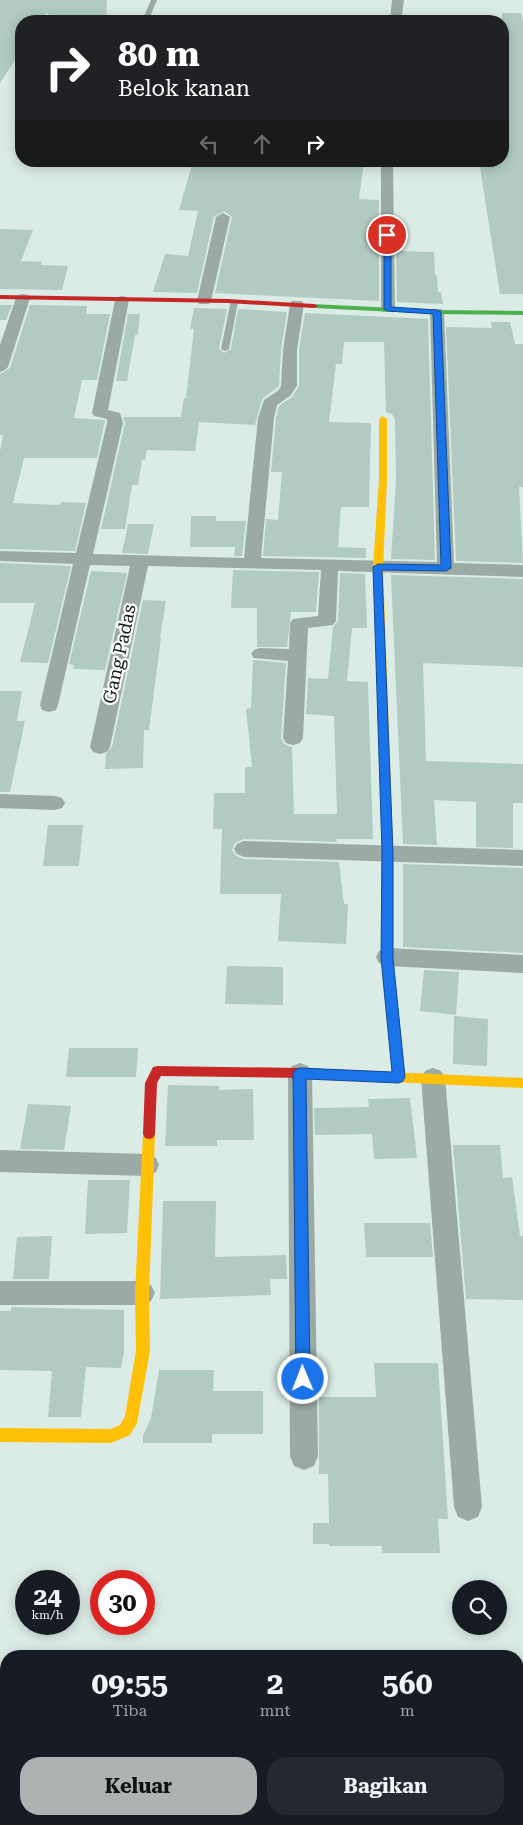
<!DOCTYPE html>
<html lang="id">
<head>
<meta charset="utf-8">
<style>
  body { margin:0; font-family:"Roboto Serif",serif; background:#242831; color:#f1f3f6; height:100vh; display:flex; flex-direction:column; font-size:19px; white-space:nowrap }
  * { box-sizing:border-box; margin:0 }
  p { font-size:16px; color:#9ea1a6 }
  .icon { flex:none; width:28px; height:28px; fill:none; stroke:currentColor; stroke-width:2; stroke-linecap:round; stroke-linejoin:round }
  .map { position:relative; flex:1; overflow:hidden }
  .details { position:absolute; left:0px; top:1650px; width:524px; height:175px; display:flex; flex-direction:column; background:#171b24; border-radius:20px 20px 0 0; box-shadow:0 2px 12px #0003 }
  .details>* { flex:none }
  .banner { position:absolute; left:15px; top:15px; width:494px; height:152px; border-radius:20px; box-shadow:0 2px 12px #0003; background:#202124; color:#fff; overflow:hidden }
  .controls { position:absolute; left:452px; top:1580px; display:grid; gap:10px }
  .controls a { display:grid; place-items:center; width:55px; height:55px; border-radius:50%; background:#171b24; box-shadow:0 2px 12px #0003; font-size:25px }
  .speed { position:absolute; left:15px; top:1570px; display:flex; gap:10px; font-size:25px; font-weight:700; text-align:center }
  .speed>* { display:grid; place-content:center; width:65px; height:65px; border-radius:50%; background:#171b24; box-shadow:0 2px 12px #0003; line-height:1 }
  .speed small { font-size:12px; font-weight:400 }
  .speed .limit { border:8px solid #d22; background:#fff; color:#111 }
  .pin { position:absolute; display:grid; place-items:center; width:42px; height:42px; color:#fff; margin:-21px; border:2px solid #fff; border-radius:50%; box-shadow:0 1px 5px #0007 }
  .me { position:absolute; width:55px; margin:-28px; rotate:359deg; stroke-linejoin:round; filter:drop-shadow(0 0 4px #0008) }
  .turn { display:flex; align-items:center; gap:18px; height:105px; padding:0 20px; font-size:22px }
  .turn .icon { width:65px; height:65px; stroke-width:2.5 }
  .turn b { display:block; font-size:35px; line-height:42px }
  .lanes { display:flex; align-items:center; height:48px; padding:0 20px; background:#0003; justify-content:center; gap:25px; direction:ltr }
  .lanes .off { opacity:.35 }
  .eta { display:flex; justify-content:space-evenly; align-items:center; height:85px; text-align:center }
  .eta b { font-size:30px; font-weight:700; line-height:35px }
  .primary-button { display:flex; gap:10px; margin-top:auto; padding:10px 20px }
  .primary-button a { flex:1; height:58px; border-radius:20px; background:#acb3b2; color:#111; font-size:20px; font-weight:700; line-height:58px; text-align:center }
  .primary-button a+a { background:#242831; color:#f1f3f6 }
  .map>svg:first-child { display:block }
</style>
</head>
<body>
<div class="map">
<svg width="523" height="1825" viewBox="0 0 523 1825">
  <rect width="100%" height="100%" fill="#dbebe5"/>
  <!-- building -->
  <g fill="#b1cbc2">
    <polygon points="0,0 107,0 106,21 60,21 46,13 41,21 21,21 21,51 0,83"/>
    <polygon points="502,13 521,13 523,22 523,294 500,294 479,161 502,161 502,93 509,93 502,63"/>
    <polygon points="193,161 364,161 359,199 379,200 378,233 379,233 379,301 215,293 232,217 224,211 214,217 197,293 153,292 165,254 188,256 198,211 179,210"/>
    <polygon points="0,229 33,230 21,261 42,262 41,265 68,266 62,290 0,289"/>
    <polygon points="396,251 434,252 435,275 437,275 438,292 441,292 443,304 397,302"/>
    <polygon points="0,305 12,305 6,320 0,320"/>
    <polygon points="30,305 87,306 86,314 110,314 97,380 82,380 74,418 105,420 97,458 24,458 13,503 60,505 61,502 86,503 75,551 0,549 0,451 3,435 0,435 0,374 10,368"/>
    <polygon points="194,308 227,309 219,349 224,353 231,349 238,309 287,312 281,350 279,386 262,399 255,425 199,422 195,451 147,450 145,460 142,460 138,485 132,485 125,529 101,529 125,423 123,417 181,417 184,398 186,398 194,329 190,329"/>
    <polygon points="305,313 428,319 435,560 391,559 396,480 395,419 392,414 386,412 384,342 344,342 342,364 336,364 329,422 371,423 369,507 341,507 338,547 366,548 366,558 263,556 266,519 278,520 282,472 271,472 276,418 279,406 292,397 299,386 299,350"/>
    <polygon points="128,314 140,314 138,335 135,335 127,381 116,381"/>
    <polygon points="491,322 510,322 515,344 523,344 523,487 519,487 523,563 456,561 446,327 492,328"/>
    <polygon points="191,516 216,516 216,521 246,521 242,556 234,556 235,547 190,547"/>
    <polygon points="128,524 154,524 148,554 122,553"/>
    <polygon points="0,563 71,566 48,663 20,662 35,603 0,603"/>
    <polygon points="233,570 319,572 316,612 291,612 287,647 257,647 257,608 231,608"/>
    <polygon points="91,571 127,573 105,670 73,669 74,665 69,664"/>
    <polygon points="340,573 365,574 367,628 352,628 347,681 368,682 373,839 336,839 337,842 244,839 235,843 232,850 236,856 244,859 339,862 344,904 348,904 346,944 278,941 281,894 220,894 222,829 213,829 214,793 245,793 245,767 252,767 246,709 251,708 253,660 286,663 281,738 284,744 292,747 294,814 337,814 334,716 306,714 308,678 328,679 333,627 338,621"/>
    <polygon points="391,575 523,579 523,667 423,663 426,761 523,764 523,803 513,803 513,848 476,847 476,802 434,800 437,845 403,844"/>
    <polygon points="143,600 166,601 160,638 161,638 149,730 144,730 143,768 105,769 106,754 112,747"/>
    <polygon points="0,691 22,691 17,721 25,721 10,792 0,792"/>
    <polygon points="48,825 83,825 79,866 43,866"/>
    <polygon points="403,864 523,868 523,953 403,947"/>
    <polygon points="227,966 283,967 283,1005 225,1004"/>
    <polygon points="424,970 459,972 456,1015 420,1011"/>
    <polygon points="454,1016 488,1019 487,1066 453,1064"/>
    <polygon points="69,1048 138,1048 136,1077 66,1077"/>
    <polygon points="168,1085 219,1086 219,1090 253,1089 254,1140 217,1140 217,1146 165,1146"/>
    <polygon points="410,1098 417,1158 374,1159 372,1134 315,1135 314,1108 369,1107 368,1099"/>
    <polygon points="28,1104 71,1106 64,1150 20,1149"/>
    <polygon points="453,1145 500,1145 503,1178 512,1177 520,1236 523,1236 523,1300 466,1299"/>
    <polygon points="88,1180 130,1180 127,1233 85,1234"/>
    <polygon points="163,1201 216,1201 215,1257 286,1255 287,1279 270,1279 271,1295 160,1299"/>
    <polygon points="364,1223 430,1223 433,1257 366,1257"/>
    <polygon points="52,1236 49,1279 13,1279 17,1237"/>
    <polygon points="11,1307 124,1310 124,1351 121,1368 86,1367 81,1417 48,1417 52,1371 0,1370 0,1311 11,1311"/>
    <polygon points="374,1363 438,1363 448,1519 438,1519 440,1553 382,1553 382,1546 329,1546 329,1544 313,1544 313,1523 329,1523 328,1474 319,1474 319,1397 376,1397"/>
    <polygon points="159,1370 214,1370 213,1391 263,1391 263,1434 212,1434 212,1443 143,1443 143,1435 151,1418"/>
  </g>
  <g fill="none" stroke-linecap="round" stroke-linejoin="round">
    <!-- lane -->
    <g fill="#9baaa4" fill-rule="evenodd">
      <polygon points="151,0 157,0 148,21 142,21"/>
      <polygon points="231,300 238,302 229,349 225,351 221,349"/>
    </g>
    <!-- street -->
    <g fill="#9baaa4" fill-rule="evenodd">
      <polygon points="392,0 404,0 401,21 390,21"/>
      <polygon points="381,161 393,161 395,309 393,312 383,312 381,309"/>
      <polygon points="223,213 230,217 211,301 209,304 199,304 197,301 216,217"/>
      <polygon points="23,294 28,295 30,298 8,367 5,370 0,372 0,345 16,298 18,295"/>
      <polygon points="122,296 127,297 129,300 108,410 120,413 123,423 93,554 244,558 258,418 264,400 279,390 281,386 283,350 290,304 292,301 302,301 304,304 297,350 297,386 290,396 277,405 274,418 261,558 437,562 430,312 432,309 442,309 444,312 454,563 523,565 523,577 338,571 336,621 333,625 308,628 303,738 300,743 293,745 286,743 283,738 288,661 254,658 251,654 254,650 260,648 289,649 290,623 293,619 318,616 321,570 148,566 110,747 107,752 100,754 93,752 90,747 130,566 90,565 58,705 56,710 49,712 42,710 40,705 73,564 0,561 0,551 76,553 107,423 107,419 94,416 92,413 115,300 117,297"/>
      <polygon points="0,794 55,796 62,798 65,803 62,808 55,810 0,808"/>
      <polygon points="244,841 523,850 523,866 244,857 237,854 234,849 237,844"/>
      <polygon points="387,948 523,955 523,973 387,966 379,963 376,957 379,951"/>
      <polygon points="300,1063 308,1066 312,1073 318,1456 314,1466 304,1470 294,1466 290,1456 288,1073 292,1066"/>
      <polygon points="433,1068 441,1071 445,1078 482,1507 478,1517 468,1521 458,1517 454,1507 421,1078 425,1071"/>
      <polygon points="0,1150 147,1154 156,1158 159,1165 156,1172 147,1176 0,1172"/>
      <polygon points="0,1281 142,1281 151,1285 155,1293 151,1301 142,1305 0,1305"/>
    </g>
    <!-- fast -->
    <g fill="#4caf50" fill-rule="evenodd">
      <polygon points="311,304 437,310 523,311 523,315 437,314 314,308 311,308"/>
      <polygon points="387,812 392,816 393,957 405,1077 403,1081 399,1082 395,1081 393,1077 381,957 382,816"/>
    </g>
    <!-- slow -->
    <g fill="#ffc107" fill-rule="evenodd">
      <polygon points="383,416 387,419 387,480 383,567 392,816 387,820 382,816 373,567 379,480 379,419"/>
      <polygon points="390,1072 523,1078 523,1088 390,1082 386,1081 384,1077 386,1073"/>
      <polygon points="149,1129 153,1130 155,1134 149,1293 150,1351 137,1423 130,1435 111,1443 0,1442 0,1428 111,1429 120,1425 125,1416 136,1351 135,1293 143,1134 145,1130"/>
    </g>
    <!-- jam -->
    <g fill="#c62828" fill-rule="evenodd">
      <polygon points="0,295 228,299 314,304 318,306 314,308 228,303 0,299"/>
      <polygon points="157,1066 300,1068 390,1072 394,1073 396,1077 394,1081 390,1082 300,1078 161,1076 157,1083 155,1134 153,1138 149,1139 145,1138 143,1134 145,1083 153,1067"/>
    </g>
  </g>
  <!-- route -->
  <polygon fill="#1a73e8" stroke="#114b97" points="387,233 391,235 391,307 437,310 441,312 451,568 446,571 382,570 393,852 393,958 405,1077 403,1081 399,1083 306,1079 310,1379 308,1384 303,1386 298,1384 296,1379 293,1073 295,1070 300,1068 392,1072 381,958 382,852 373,567 378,564 441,565 433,314 388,311 384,309 384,235"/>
  <g text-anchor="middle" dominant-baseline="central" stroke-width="4.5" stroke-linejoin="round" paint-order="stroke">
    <!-- street labels -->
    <g font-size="18" fill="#121d19" stroke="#fff">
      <text transform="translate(119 654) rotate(-78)">Gang Padas</text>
    </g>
  </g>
</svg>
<div class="controls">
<a><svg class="icon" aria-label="search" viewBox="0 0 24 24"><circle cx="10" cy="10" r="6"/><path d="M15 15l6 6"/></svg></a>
</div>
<div class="speed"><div>24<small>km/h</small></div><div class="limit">30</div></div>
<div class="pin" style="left:387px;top:235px;background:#d93025"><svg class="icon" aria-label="arrive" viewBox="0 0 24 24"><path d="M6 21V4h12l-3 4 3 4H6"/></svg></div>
<svg class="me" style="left:303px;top:1379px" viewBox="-20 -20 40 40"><circle r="17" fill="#1a73e8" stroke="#fff" stroke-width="3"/><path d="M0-11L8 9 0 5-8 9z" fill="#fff"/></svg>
<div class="banner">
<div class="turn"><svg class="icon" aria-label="right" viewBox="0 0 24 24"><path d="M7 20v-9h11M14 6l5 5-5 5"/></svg><div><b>80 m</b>Belok kanan</div></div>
<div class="lanes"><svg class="icon off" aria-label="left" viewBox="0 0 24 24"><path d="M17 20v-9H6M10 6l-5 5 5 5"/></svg><svg class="icon off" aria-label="ahead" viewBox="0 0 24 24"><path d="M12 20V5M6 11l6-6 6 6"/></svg><svg class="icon" aria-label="right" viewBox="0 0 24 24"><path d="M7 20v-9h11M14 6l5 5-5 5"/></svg></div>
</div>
<section class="details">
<div class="eta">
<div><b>09:55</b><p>Tiba</p></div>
<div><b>2</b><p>mnt</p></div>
<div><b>560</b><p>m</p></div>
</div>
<div class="primary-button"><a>Keluar</a><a>Bagikan</a></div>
</section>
</div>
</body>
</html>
